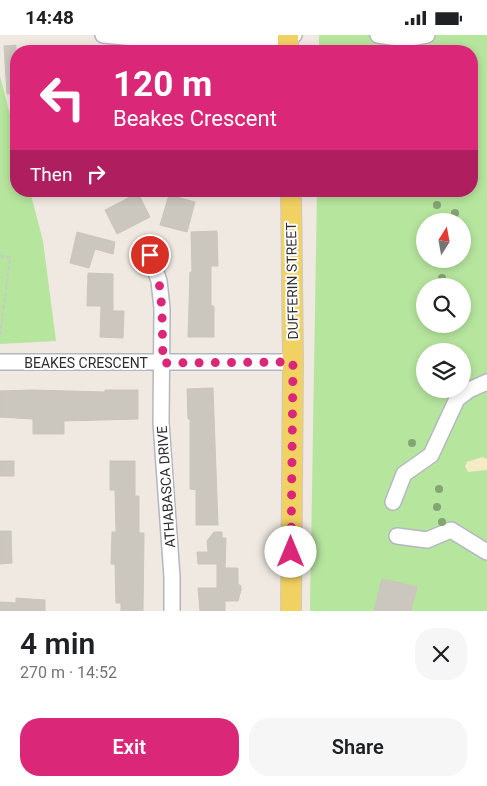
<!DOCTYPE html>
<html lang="en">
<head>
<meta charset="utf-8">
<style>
  body { margin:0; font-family:Roboto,sans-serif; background:#f6f6f6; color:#202124; height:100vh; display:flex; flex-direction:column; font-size:19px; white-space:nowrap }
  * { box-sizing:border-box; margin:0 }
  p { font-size:16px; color:#757577 }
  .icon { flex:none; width:28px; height:28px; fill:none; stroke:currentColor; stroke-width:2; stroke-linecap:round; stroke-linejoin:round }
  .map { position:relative; height:576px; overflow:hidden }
  .drawer { display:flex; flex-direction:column; background:#fff; flex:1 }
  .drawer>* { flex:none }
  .guide { position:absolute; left:10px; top:10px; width:468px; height:152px; border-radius:20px; box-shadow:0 2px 8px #0003; background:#db2777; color:#fff; overflow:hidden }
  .needle { width:32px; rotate:11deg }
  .controls { position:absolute; left:416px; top:178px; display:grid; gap:10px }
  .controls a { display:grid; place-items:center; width:55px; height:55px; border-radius:50%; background:#fff; box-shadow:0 2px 8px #0003; font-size:25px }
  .pin { position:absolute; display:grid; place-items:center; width:42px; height:42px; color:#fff; margin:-21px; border:2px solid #fff; border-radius:50%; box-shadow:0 1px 5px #0007 }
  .me { position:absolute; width:55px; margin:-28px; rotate:0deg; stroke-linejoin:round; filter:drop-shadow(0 0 4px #0008) }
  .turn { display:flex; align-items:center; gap:18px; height:105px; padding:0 20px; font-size:22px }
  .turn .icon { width:65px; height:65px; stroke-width:2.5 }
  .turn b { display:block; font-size:35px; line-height:42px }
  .then { display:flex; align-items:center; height:48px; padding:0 20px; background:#0003; gap:10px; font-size:19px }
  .round { display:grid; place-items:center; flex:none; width:52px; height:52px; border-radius:20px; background:#f6f6f6 }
  .headline { display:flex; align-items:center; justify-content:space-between; height:85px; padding:0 20px }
  h1 { font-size:30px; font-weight:600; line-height:38px }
  .action { display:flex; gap:10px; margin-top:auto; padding:10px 20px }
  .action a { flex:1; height:58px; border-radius:20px; background:#db2777; color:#fff; font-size:20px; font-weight:600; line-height:58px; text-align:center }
  .action a+a { background:#f6f6f6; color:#202124 }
  .status { display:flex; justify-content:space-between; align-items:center; height:35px; padding:0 25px; background:#fff; direction:ltr }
  .status svg { height:14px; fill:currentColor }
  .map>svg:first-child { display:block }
</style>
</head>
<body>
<div class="status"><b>14:48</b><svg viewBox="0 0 49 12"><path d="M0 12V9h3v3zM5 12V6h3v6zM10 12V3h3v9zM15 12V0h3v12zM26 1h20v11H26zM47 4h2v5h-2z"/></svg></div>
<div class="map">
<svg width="487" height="576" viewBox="0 0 487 576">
  <rect width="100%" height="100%" fill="#efe9e1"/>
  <!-- green -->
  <g fill="#b6e59e" fill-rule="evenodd">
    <path d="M319 0H487V576H310L317 156H471V16H319ZM425 186H462V224H425ZM425 251H462V289H425ZM425 316H462V354H425Z"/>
    <polygon points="0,41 16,103 16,156 30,156 43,206 56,306 0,309"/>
  </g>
  <!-- sand -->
  <polygon fill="#f3ecc5" points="482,422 487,424 487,435 468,437 465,431 467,427"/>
  <!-- building -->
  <g fill="#cbc7bf" stroke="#cbc5ba">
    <polygon points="16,10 16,58 7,59 4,11"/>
    <polygon points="138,158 150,182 117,199 105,175"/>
    <polygon points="169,160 195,167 187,197 160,190"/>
    <polygon points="217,196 218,231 211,231 211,271 214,271 214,302 188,302 190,237 192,237 191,197"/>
    <polygon points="77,197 115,207 113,219 95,214 89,233 70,228"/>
    <polygon points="88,238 113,239 113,276 124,276 123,303 100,302 101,271 87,271"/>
    <polygon points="213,353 218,490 196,490 196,455 190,454 190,384 188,384 187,354"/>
    <polygon points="32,355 105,357 105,355 138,355 138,384 64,386 64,399 33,399 33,384 0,382 0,356"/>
    <rect x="0" y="426" width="14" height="15"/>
    <polygon points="110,426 135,426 135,461 139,461 139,498 144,498 143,576 121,576 121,568 116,568 115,529 111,529 112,497 116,497 115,455 110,455"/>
    <polygon points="0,496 11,496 12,528 0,529"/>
    <polygon points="214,497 222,497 222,503 226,503 225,533 238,533 238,549 241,551 241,555 238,566 225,566 225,576 200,576 198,553 217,553 217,529 198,529 197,517 208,517 207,506"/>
    <polygon points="382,544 417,552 411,576 374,576"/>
    <polygon points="16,563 45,565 45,576 0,576 0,567 16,568"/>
  </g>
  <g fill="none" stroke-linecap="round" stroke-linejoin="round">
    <!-- minor casing -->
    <g stroke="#b4b7c1" stroke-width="18">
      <g id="minor">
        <polyline points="103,0 156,5 265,5 294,0"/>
        <polyline points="378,0 405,4 427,0"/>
        <polyline points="150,220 159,246 162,273 161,388 172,542 172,576"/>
        <polyline points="0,327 293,327"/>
        <polyline points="393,467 404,439 431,420 457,364 469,355 487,347"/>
        <polyline points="397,501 427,505 451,495 487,517"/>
      </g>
    </g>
    <!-- major casing -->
    <g stroke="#c9c9c9" stroke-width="22">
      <g id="major">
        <polyline points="288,0 288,16"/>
        <polyline points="291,576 293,327 291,156"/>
      </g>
    </g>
    <!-- path -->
    <polyline stroke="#c9c9c9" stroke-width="2" stroke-dasharray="4 2.5" stroke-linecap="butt" points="0,221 10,222 0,301"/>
    <!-- minor -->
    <use href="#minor" stroke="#fff" stroke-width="15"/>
    <!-- major -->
    <use href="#major" stroke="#f2d163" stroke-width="20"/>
  </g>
  <!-- trees -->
  <g fill="#84a574">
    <circle cx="437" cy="170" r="4"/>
    <circle cx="455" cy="178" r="4"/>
    <circle cx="449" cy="228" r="4"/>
    <circle cx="442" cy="243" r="4"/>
    <circle cx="412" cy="408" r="4"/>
    <circle cx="439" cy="454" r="4"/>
    <circle cx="437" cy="472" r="4"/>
    <circle cx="442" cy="487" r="4"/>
  </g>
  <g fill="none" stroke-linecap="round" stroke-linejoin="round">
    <!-- route -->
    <polyline stroke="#db2777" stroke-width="9" stroke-dasharray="0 16.2" points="150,220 159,246 162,274 163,328 293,327 291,517"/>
  </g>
  <g text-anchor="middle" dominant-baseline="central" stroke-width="4" stroke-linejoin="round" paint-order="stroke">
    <!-- street labels -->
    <g font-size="14" fill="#2e2e2e" stroke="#fff">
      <text transform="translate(292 246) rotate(-91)">DUFFERIN STREET</text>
      <text x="86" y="328">BEAKES CRESCENT</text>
      <text transform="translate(166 452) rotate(-94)">ATHABASCA DRIVE</text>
    </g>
  </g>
</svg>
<div class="controls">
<a><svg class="needle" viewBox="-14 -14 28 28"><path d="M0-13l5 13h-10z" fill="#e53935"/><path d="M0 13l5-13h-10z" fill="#757577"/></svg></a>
<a><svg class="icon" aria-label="search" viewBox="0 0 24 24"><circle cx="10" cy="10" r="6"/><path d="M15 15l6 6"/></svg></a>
<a><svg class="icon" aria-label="layers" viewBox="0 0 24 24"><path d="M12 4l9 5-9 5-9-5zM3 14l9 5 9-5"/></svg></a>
</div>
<div class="pin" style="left:150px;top:220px;background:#d93025"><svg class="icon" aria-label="arrive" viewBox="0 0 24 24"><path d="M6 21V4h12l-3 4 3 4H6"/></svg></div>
<svg class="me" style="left:291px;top:517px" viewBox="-20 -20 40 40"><circle r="19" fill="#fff"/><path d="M0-13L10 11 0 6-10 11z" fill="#db2777"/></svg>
<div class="guide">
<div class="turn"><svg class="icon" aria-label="left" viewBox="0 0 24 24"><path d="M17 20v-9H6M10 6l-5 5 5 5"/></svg><div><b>120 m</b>Beakes Crescent</div></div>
<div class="then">Then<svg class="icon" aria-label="right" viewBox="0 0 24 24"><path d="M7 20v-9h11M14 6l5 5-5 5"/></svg></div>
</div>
</div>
<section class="drawer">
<div class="headline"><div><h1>4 min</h1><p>270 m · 14:52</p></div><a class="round"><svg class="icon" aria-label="close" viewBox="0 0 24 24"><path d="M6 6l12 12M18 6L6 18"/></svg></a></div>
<div class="action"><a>Exit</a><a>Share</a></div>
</section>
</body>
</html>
